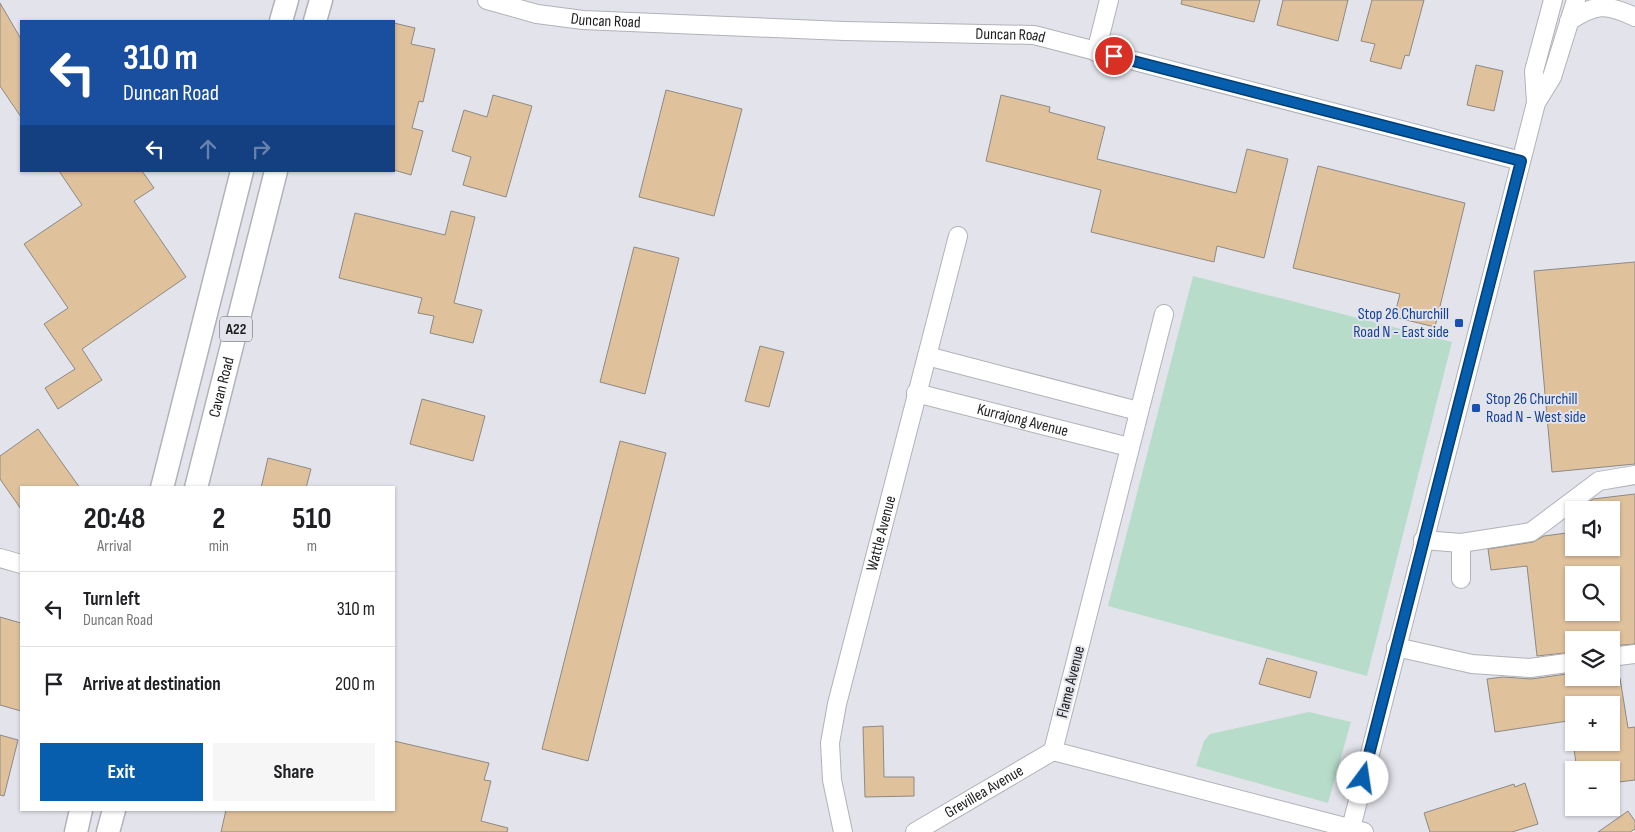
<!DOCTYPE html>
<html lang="en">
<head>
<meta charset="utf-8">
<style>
  body { margin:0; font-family:"Sofia Sans Condensed",sans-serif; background:#f6f6f6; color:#202124; height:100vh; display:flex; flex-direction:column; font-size:19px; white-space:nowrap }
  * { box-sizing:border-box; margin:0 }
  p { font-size:16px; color:#757577 }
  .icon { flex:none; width:28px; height:28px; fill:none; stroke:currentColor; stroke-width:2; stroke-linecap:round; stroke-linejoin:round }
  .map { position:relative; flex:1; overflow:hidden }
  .sheet { position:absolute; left:20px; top:486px; width:375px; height:325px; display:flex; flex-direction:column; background:#fff; border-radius:0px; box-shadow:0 1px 4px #0004 }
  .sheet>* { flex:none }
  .top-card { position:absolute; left:20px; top:20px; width:375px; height:152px; border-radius:0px; box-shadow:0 1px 4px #0004; background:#1a4fa0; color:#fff; overflow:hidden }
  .fabs { position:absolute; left:1565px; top:501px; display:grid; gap:10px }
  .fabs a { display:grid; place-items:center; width:55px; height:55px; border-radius:0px; background:#fff; box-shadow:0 1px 4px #0004; font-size:25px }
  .pin { position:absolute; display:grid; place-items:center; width:42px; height:42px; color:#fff; margin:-21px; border:2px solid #fff; border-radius:50%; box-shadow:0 1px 5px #0007 }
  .me { position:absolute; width:55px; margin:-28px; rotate:14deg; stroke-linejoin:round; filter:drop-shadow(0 0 4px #0008) }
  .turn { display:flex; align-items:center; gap:18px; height:105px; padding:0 20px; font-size:22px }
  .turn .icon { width:65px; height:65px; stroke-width:2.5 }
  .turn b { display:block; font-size:35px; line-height:42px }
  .lanes { display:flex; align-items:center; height:48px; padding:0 20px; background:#0003; justify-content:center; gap:25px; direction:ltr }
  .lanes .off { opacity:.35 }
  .eta { display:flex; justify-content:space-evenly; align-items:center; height:85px; text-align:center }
  .eta b { font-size:30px; font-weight:700; line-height:35px }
  .action { display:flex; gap:10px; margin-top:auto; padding:10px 20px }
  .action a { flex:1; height:58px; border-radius:0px; background:#065eac; color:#fff; font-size:20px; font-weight:700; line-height:58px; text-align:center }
  .action a+a { background:#f6f6f6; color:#202124 }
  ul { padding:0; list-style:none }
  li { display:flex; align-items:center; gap:15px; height:75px; padding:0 20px; border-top:1px solid #e0e0e0 }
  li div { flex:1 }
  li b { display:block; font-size:19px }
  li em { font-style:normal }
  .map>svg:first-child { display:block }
</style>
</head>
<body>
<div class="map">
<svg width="1635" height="832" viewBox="0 0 1635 832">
  <rect width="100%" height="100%" fill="#e3e4eb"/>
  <!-- green -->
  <g fill="#b7dcca">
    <polygon points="1193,276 1452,342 1367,676 1108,606"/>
    <polygon points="1309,712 1351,722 1328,803 1196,766 1204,741 1210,734"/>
  </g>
  <!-- building -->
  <g fill="#dfc19c" stroke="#8d8984" fill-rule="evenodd">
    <polygon points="1182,0 1260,0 1254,22 1181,4"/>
    <polygon points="1283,0 1348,0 1338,41 1277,25"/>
    <polygon points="1372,0 1424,0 1409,56 1405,55 1401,69 1370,61 1375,44 1361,41"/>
    <polygon points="0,3 21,39 21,117 0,86"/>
    <polygon points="394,23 415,28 411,44 435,49 423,102 419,101 412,128 423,131 411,175 394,170"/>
    <polygon points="1476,65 1503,71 1494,111 1467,105"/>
    <polygon points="666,90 742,109 714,216 639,197"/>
    <polygon points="493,95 532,106 506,197 463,185 471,157 452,151 464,110 487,117"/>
    <polygon points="1001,95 1050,107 1049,112 1105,127 1097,159 1236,193 1247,149 1288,159 1264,258 1217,246 1214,262 1091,232 1101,190 986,161"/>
    <polygon points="1318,166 1465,203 1435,327 1394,317 1400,294 1293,268"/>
    <polygon points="59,171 142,171 154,188 134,201 186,277 82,349 102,380 58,409 45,388 75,369 44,324 68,308 24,244 82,205"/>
    <polygon points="451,211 475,217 454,303 482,310 473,343 430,333 434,316 418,313 422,298 339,278 355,213 445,235"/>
    <polygon points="634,247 679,258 645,394 600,382"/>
    <polygon points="1635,262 1635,464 1552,472 1534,271"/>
    <polygon points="760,346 784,352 769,407 745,401"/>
    <polygon points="422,399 485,416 473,461 410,444"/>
    <polygon points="38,429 80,488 21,488 21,509 0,479 0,456"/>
    <polygon points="620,441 666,453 588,761 542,749"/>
    <polygon points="268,458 311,469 306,488 261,488"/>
    <path d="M1635 494V644L1611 646V640H1574V652L1537 656 1527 566 1491 570 1488 549 1533 542 1544 536 1574 532V548H1611V510H1590L1589 502 1593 499ZM1574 575H1611V612H1574Z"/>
    <polygon points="0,617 21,623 21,711 0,705"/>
    <polygon points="1267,658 1317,672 1310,698 1259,684"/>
    <polygon points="1574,673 1574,678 1620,678 1628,728 1635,727 1635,780 1611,783 1611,770 1577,770 1573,742 1611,742 1611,705 1574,705 1574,720 1495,732 1487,679 1503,677 1531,679"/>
    <polygon points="883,726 884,777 914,777 914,796 865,797 863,727"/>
    <polygon points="0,735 18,740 4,796 0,795"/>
    <polygon points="394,741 489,763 484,780 491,781 481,821 508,828 507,832 221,832 226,810 394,810"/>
    <polygon points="1525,783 1538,824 1512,832 1430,832 1424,813 1514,784 1515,787"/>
    <polygon points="1628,811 1635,821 1635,829 1630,832 1598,832"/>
  </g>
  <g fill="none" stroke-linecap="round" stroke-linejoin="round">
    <!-- minor casing -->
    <g stroke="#b1b2b8" stroke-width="20">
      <g id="minor">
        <path id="s1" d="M487 0 537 14 583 20 844 31 1034 35 1521 161"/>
        <path d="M1569 21C1596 4 1605 3 1635 17"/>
        <polyline points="1096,52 1109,0"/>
        <polyline points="1536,103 1534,71 1553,0"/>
        <polyline points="1164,314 1053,751 1364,832"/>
        <polyline points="927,356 1138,411"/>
        <path id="s2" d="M916 393 1129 447"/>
        <polyline points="1423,540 1461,543 1531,532 1599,481 1635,475"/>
        <polyline points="1461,543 1461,579"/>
        <polyline points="0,558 21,564"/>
        <polyline points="1396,647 1472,664 1530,668 1574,662"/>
        <polyline points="1611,657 1635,654"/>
        <path id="s3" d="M843 832 832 780 830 743 837 704 958 236"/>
        <path id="s4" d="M915 832 1053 751"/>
        <polyline points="1350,832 1536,103 1552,77 1576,0"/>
      </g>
    </g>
    <!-- major casing -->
    <g stroke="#b1b2b8" stroke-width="25">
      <g id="major">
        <polyline points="281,21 287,0"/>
        <polyline points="315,21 321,0"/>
        <polyline points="162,488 242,171"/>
        <path id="s5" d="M196 488 276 171"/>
        <polyline points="76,832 81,810"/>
        <polyline points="108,832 114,810"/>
      </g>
    </g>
    <!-- minor -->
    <use href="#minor" stroke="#fff" stroke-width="18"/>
    <!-- major -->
    <use href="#major" stroke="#fff" stroke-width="22"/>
  </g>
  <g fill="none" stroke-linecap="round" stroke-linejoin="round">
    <!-- route casing -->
    <g stroke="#043d70" stroke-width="12">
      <polyline id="route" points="1114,56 1521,161 1363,778"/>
    </g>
    <!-- route -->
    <use href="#route" stroke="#065eac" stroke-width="9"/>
  </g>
  <!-- markers -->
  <g fill="#1a4fb4" stroke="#e3e4eb" stroke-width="2">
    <rect x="1454" y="318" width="10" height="10" rx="2.5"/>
    <rect x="1471" y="403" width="10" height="10" rx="2.5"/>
  </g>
  <g text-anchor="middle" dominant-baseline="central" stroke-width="4" stroke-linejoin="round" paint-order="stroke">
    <!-- shield labels -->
    <rect fill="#e3e4eb" stroke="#58585c" stroke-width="1" x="220" y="316.5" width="32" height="25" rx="4"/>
    <g font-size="15" font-weight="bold" fill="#1c1c1e">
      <text x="236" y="329">A22</text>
    </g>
    <!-- street labels -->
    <g font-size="16" fill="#1c1c1e" stroke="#e3e4eb">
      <text stroke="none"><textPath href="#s1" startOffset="121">Duncan Road</textPath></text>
      <text stroke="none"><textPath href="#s1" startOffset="526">Duncan Road</textPath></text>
      <text stroke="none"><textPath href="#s5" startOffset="104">Cavan Road</textPath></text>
      <text stroke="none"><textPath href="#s2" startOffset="110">Kurrajong Avenue</textPath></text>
      <text stroke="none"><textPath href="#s3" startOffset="306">Wattle Avenue</textPath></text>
      <text transform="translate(1071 682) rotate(-76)">Flame Avenue</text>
      <text stroke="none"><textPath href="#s4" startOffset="80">Grevillea Avenue</textPath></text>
    </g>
    <!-- transit labels -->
    <g font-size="16" fill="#164399" stroke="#e3e4eb" text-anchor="end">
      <text x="1449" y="314">Stop 26 Churchill<tspan x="1449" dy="18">Road N - East side</tspan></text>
      <text x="1486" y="399" text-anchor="start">Stop 26 Churchill<tspan x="1486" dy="18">Road N - West side</tspan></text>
    </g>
  </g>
</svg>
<div class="fabs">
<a><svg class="icon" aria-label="sound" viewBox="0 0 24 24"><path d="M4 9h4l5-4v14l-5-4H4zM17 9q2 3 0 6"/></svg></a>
<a><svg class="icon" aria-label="search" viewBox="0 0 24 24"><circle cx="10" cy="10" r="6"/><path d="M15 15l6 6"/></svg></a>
<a><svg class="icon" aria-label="layers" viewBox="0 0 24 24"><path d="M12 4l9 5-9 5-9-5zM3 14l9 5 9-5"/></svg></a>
<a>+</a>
<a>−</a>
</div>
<div class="pin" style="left:1114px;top:56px;background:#d93025"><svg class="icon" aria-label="arrive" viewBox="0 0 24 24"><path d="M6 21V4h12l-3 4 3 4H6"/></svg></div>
<svg class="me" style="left:1363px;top:778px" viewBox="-20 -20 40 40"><circle r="19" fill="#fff"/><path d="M0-13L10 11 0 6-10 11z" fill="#065eac"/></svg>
<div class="top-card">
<div class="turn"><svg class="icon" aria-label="left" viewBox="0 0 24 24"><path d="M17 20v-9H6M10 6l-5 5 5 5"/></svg><div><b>310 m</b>Duncan Road</div></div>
<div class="lanes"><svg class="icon" aria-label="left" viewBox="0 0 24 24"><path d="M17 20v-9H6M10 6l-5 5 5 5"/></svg><svg class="icon off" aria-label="ahead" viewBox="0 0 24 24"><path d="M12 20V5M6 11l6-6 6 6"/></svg><svg class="icon off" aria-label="right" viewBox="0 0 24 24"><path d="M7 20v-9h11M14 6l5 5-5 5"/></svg></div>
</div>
<section class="sheet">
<div class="eta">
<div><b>20:48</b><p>Arrival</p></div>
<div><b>2</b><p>min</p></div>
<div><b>510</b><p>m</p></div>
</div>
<ul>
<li><svg class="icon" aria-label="left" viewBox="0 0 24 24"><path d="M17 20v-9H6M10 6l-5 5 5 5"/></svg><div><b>Turn left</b><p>Duncan Road</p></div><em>310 m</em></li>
<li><svg class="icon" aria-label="arrive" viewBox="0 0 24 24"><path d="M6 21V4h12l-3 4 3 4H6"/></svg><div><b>Arrive at destination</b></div><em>200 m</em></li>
</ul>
<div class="action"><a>Exit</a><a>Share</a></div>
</section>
</div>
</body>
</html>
